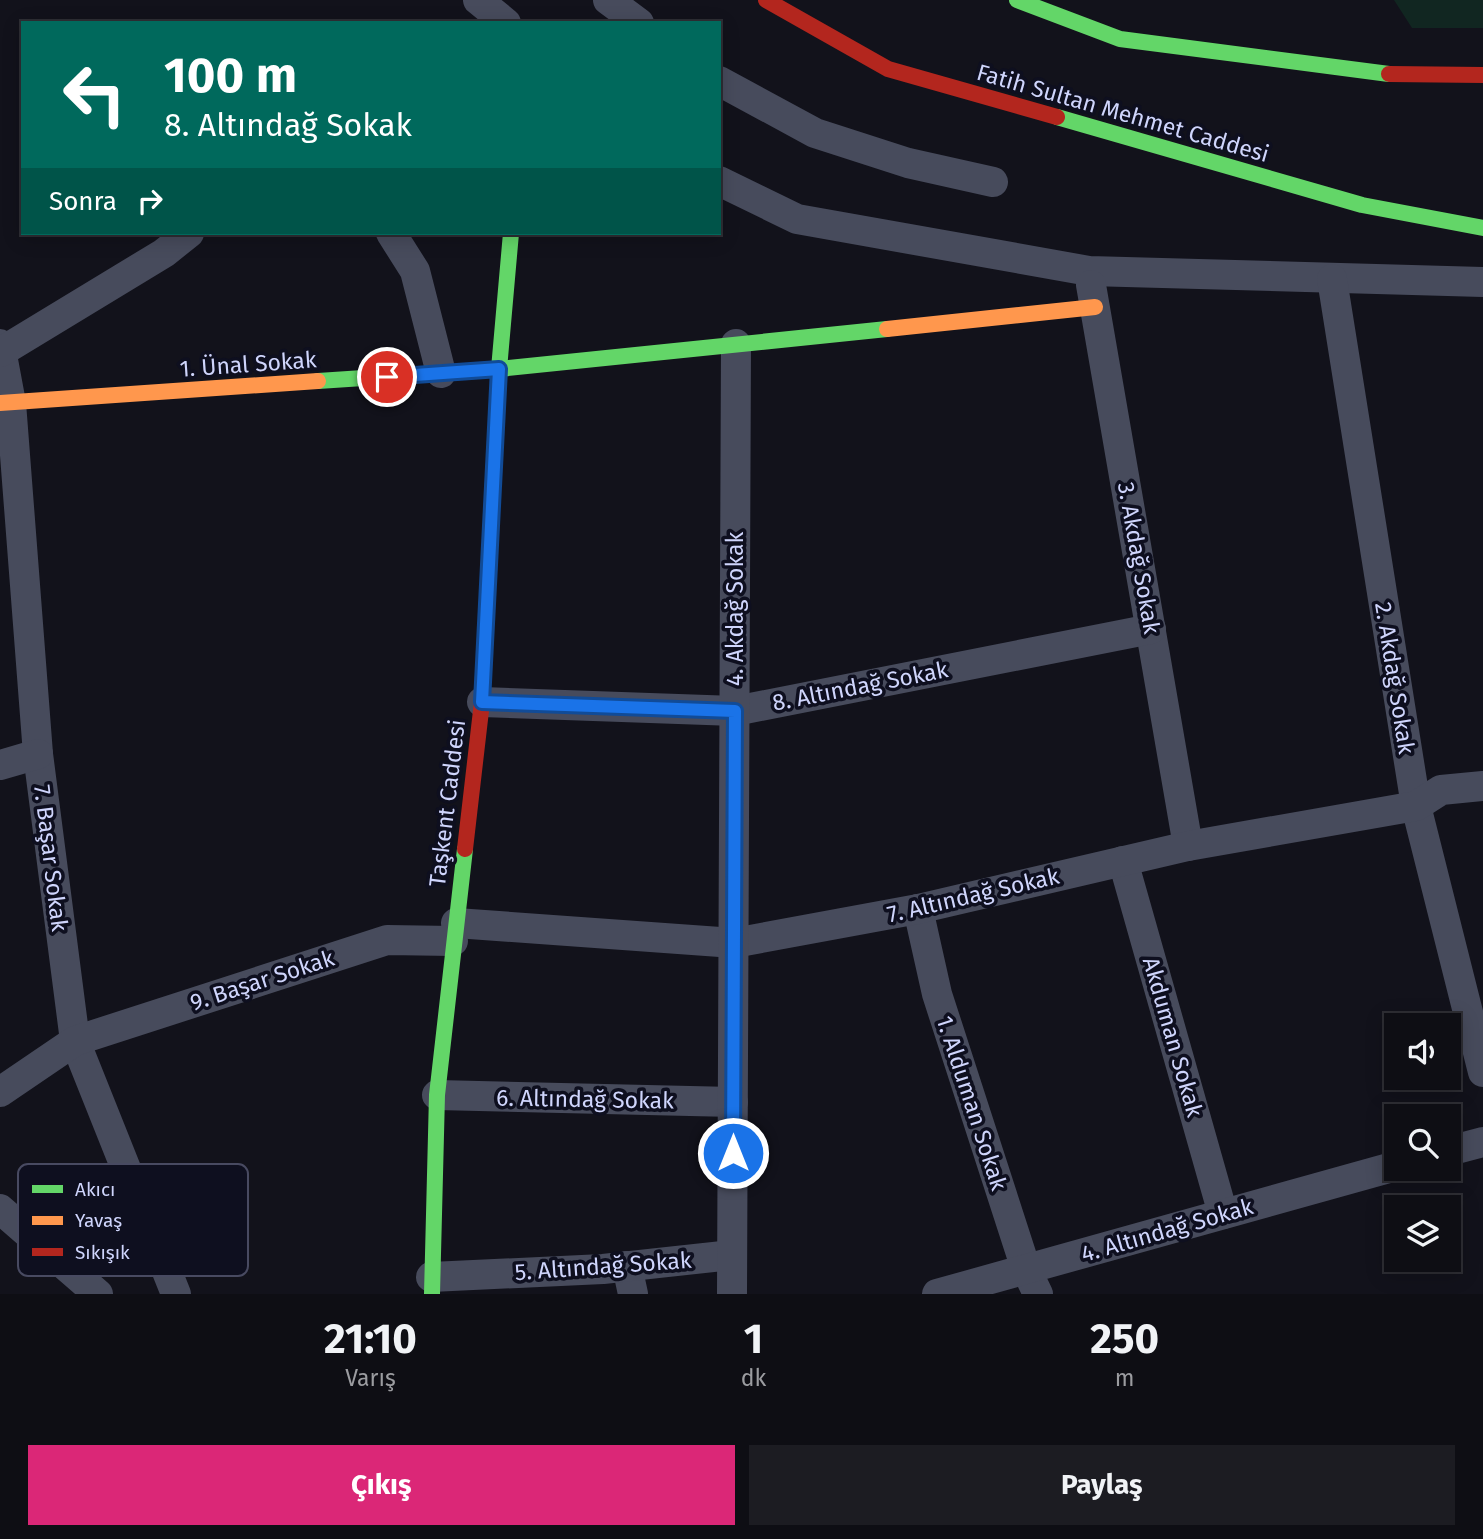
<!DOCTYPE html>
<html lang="tr">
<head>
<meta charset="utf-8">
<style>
  body { margin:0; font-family:"Fira Sans",sans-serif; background:#1c1c22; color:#f1f3f6; height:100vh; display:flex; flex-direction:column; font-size:26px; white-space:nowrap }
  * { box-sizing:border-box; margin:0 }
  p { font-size:23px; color:#9b9ca0 }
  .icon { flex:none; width:38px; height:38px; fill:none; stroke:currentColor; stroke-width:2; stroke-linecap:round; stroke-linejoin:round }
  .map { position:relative; height:1294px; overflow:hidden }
  .side { display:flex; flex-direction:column; background:#0e0e14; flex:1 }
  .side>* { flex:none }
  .banner { position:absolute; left:21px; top:21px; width:700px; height:214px; border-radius:0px; box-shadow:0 4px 18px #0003,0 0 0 2px #2e2e34; background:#00695c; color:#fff; overflow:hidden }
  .tools { position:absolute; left:1384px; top:1013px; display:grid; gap:14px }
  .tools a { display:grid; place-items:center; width:77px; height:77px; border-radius:0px; background:#0e0e14; box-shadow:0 4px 18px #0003,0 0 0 2px #2e2e34; font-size:35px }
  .pin { position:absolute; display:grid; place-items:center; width:60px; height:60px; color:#fff; margin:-30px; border:4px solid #fff; border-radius:50%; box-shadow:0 2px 7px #0007 }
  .me { position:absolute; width:77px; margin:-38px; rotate:0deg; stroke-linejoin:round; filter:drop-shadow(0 0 5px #0008) }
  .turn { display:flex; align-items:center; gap:24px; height:147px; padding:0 28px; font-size:32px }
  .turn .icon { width:91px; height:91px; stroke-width:2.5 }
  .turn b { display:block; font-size:49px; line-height:60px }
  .then { display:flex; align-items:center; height:66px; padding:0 28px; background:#0003; gap:14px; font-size:26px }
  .eta { display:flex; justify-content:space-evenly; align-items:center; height:119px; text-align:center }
  .eta b { font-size:42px; font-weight:700; line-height:49px }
  .cta { display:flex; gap:14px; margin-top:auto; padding:14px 28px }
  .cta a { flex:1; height:80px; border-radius:0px; background:#db2777; color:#fff; font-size:28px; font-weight:700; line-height:80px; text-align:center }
  .cta a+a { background:#1c1c22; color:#f1f3f6 }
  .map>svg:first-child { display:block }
</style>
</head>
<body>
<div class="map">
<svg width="1483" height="1294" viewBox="0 0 1483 1294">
  <rect width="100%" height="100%" fill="#12121b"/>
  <!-- green -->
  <polygon fill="#112621" points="1394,0 1483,0 1483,28 1412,28"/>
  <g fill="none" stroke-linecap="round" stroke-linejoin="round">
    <!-- street -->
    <g stroke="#474b5c" stroke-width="30">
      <polyline points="478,0 506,23"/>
      <polyline points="608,0 639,23"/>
      <polyline points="719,81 815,133 908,163 993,182"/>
      <polyline points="719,181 797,219 1089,271 1483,282"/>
      <polyline points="391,233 415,271 441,373"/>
      <polyline points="1332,279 1416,806 1483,1072"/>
      <polyline points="1091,285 1188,846"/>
      <polyline points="0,344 11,403 38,754 75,1041 176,1294"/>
      <polyline points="1,352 164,253 189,233"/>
      <polyline points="482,702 735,711 1151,629"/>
      <polyline points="0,765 38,754"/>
      <polyline points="1123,861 1223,1214"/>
      <polyline points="918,909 937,994 1026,1269 1038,1294"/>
      <polyline points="456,923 734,943 918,909 1188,846 1416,806 1441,790 1483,786"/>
      <polyline points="0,1092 75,1041 387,940 453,941"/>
      <polyline points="437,1095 733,1102"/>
      <polyline points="1449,1151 1483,1142"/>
      <polyline points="0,1209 98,1294"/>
      <polyline points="627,1266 633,1294"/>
      <polyline points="431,1277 603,1269 732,1255"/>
      <polyline points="732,1294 736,344"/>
      <polyline points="937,1294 1396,1166"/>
    </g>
    <!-- fast -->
    <g stroke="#63d668" stroke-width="16">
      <polyline points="1017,0 1120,39 1389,74"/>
      <polyline points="1057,117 1362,205 1483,228"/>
      <polyline points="318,381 499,369 887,329"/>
      <polyline points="492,501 499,369 511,233"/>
      <polyline points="432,1294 437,1095 465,849"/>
    </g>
    <!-- slow -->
    <g stroke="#ff974d" stroke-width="16">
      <polyline points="887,329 1095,307"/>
      <polyline points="0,403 318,381"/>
    </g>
    <!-- jam -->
    <g stroke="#b3261e" stroke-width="16">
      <polyline points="766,0 888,69 1057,117"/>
      <polyline points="1389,74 1483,75"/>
      <polyline points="465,849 482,702 492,501"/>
    </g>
  </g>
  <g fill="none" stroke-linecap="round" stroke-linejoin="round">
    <!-- route casing -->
    <g stroke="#114b97" stroke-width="18">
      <polyline id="route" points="387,377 499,369 482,702 735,711 733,1153"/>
    </g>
    <!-- route -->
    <use href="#route" stroke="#1a73e8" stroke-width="12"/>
  </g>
  <g text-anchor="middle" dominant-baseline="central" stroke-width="7" stroke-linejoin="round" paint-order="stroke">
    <!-- street labels -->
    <g font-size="23" fill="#cfd5fc" stroke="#0e0f1f">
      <text transform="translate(1123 113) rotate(16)">Fatih Sultan Mehmet Caddesi</text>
      <text transform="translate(248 364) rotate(-4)">1. Ünal Sokak</text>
      <text transform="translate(1139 558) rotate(80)">3. Akdağ Sokak</text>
      <text transform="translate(735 609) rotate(-90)">4. Akdağ Sokak</text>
      <text transform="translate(1395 678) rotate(81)">2. Akdağ Sokak</text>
      <text transform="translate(860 686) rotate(-11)">8. Altındağ Sokak</text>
      <text transform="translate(447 803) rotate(-83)">Taşkent Caddesi</text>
      <text transform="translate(51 858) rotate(83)">7. Başar Sokak</text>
      <text transform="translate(973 895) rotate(-13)">7. Altındağ Sokak</text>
      <text transform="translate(262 980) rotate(-18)">9. Başar Sokak</text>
      <text transform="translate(1173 1037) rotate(74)">Akduman Sokak</text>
      <text transform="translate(585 1099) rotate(1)">6. Altındağ Sokak</text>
      <text transform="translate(972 1103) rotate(72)">1. Alduman Sokak</text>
      <text transform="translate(1167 1230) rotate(-16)">4. Altındağ Sokak</text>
      <text transform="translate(603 1266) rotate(-4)">5. Altındağ Sokak</text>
    </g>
  </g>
  <!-- legend -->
  <rect x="18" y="1164" width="230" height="112" rx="10" fill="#0e0f1f" stroke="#484a61" stroke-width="2"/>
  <rect x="32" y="1185" width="31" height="8" fill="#63d668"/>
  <rect x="32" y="1216" width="31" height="9" fill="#ff974d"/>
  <rect x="32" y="1248" width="31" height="8" fill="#b3261e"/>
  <g font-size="19" fill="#cfd5fc">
    <text x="75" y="1196">Akıcı</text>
    <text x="75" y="1227">Yavaş</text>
    <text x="75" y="1259">Sıkışık</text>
  </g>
</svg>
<div class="tools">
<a><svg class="icon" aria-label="sound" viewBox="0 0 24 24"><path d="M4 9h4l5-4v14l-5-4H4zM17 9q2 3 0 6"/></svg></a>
<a><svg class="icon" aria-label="search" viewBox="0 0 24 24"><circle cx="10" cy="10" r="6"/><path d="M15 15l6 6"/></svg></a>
<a><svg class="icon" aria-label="layers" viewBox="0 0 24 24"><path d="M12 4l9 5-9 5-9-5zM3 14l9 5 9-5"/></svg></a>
</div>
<div class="pin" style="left:387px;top:377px;background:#d93025"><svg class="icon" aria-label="arrive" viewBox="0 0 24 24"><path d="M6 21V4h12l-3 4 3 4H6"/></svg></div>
<svg class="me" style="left:733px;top:1153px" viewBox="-20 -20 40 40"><circle r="17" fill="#1a73e8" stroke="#fff" stroke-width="3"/><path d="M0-11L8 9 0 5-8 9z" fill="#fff"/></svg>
<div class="banner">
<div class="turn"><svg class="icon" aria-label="left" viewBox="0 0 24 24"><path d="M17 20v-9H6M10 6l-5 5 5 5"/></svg><div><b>100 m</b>8. Altındağ Sokak</div></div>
<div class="then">Sonra<svg class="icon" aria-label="right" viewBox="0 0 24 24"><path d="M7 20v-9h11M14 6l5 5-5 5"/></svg></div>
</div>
</div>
<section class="side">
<div class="eta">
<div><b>21:10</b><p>Varış</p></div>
<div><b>1</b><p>dk</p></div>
<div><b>250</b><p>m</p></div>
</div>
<div class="cta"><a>Çıkış</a><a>Paylaş</a></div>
</section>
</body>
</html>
